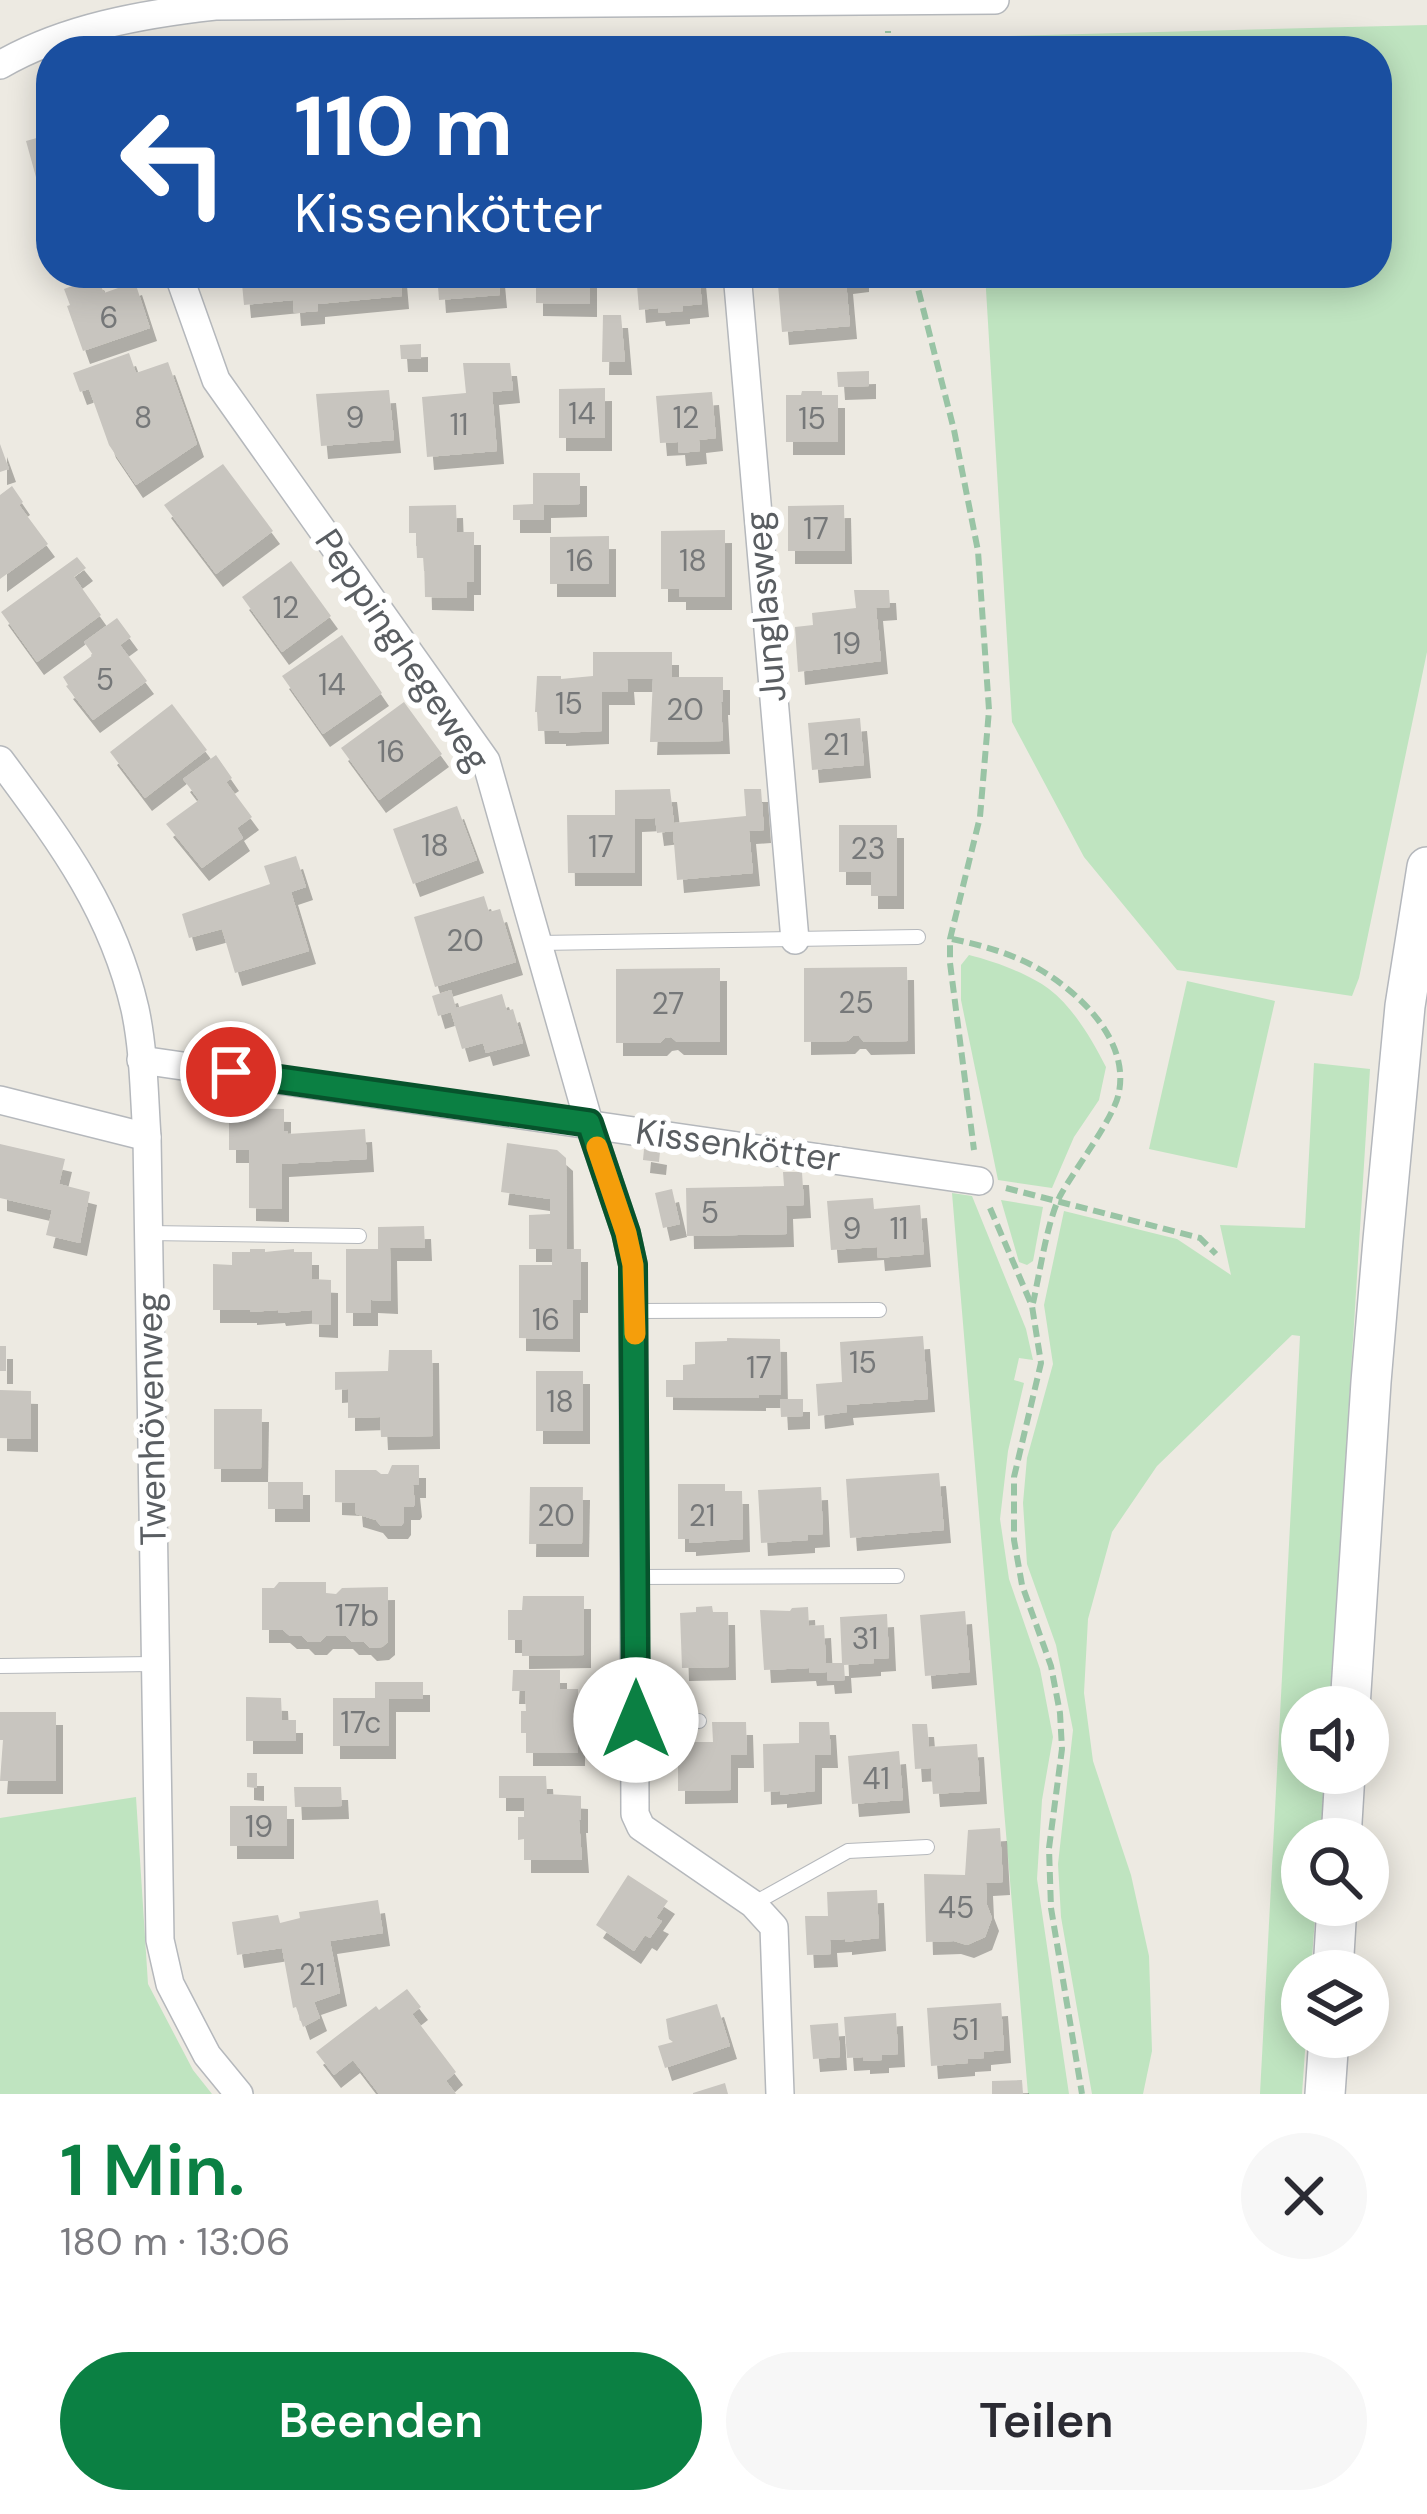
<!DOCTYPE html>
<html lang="de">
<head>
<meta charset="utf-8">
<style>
  body { margin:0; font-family:"DM Sans",sans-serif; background:#f7f7f7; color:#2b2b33; height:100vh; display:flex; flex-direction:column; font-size:45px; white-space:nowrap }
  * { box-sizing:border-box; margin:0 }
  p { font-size:39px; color:#7c7c81 }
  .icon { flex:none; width:66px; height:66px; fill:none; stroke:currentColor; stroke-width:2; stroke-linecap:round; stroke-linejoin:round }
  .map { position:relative; height:2094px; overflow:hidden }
  .sheet { display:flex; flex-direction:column; background:#fff; flex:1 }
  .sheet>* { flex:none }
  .guide { position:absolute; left:36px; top:36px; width:1356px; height:252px; border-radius:48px; box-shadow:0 6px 30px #0003; background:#1a4fa0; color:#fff; overflow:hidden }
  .fabs { position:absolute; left:1281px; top:1686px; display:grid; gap:24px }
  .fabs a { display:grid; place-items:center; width:108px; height:108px; border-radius:50%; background:#fff; box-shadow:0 6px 30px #0003; font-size:60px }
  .pin { position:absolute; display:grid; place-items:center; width:102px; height:102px; color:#fff; margin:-51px; border:6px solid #fff; border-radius:50%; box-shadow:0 3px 12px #0007 }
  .me { position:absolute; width:132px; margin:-66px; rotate:0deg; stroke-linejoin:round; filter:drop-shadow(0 0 9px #0008) }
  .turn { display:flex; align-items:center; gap:42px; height:252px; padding:0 60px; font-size:54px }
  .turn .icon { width:156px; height:156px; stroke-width:2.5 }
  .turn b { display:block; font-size:84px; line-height:102px }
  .round { display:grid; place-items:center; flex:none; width:126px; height:126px; border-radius:63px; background:#f7f7f7 }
  .overview { display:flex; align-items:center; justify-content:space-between; height:204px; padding:0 60px }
  h1 { font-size:72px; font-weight:600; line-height:90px; color:#0b8043 }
  .button { display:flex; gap:24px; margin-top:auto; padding:24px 60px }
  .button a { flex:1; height:138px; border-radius:72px; background:#0b8043; color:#fff; font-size:48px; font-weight:600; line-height:138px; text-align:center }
  .button a+a { background:#f7f7f7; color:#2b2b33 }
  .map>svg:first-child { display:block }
</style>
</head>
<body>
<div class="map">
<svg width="1427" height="2094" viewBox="0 0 1427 2094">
  <defs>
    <filter id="shadow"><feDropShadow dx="7" dy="13" stdDeviation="0" flood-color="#0004"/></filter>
  </defs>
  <rect width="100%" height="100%" fill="#edeae2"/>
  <!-- green -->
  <g fill="#bfe4c0">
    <polygon points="1427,25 1427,652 1359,978 1352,996 1177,970 1084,857 1012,722 985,273 1377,273 1377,51 967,51 966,37"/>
    <path d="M969 955C994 961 1029 974 1049 989 1074 1008 1092 1040 1106 1067L1099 1100 1074 1137 1052 1188 998 1180 961 1000V965Z"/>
    <polygon points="1187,981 1275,1001 1237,1168 1149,1149"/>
    <polygon points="1314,1063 1370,1069 1330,1707 1302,1707 1302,1773 1325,1773 1320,1839 1302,1839 1302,1905 1316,1905 1311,1971 1302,1971 1302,2037 1306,2037 1302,2094 1260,2094 1300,1336 1292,1335 1157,1466 1112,1532 1088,1619 1084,1693 1093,1761 1131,1875 1149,1956 1152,2051 1143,2094 1092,2094 1061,1917 1058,1864 1073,1730 1056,1645 1027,1564 1023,1503 1027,1458 1053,1364 1044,1305 1064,1211 1177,1239 1231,1275 1220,1225 1305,1228"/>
    <polygon points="952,1193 972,1196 1026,1329 1033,1360 1019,1358 1014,1380 1024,1383 1008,1451 1000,1519 1009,1579 1040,1669 1053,1737 1042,1800 1037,1879 1069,2094 1028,2094"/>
    <polygon points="1001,1200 1043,1207 1033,1261 1027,1265 1019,1262"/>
    <polygon points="136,1797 148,1984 193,2070 212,2094 0,2094 0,1818"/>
  </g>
  <!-- building -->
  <g fill="#c8c5bf" filter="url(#shadow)">
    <polygon points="51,134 51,185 39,188 26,141"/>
    <polygon points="241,273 400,273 402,296 318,304 318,311 294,313 293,300 244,305"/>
    <polygon points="437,273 498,273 500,295 439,300"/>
    <polygon points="536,273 590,273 590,304 536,303"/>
    <polygon points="636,273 699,273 702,304 683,306 683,311 659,313 658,308 639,310"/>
    <polygon points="777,273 862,273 862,279 846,281 850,326 782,332"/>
    <polygon points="97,277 104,293 135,282 150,328 83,351 67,306 70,305 64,289"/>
    <polygon points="603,315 621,315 625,362 602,362"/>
    <polygon points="421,344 421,359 401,359 400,345"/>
    <polygon points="129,353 136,373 168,362 197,444 136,485 109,445 89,389 80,392 73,373"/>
    <polygon points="463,363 510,363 513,390 492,392 497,451 427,457 422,397 466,393"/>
    <polygon points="869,371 869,386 838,387 837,372"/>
    <polygon points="605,388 605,438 559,438 559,389"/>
    <polygon points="389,390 394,440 321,446 316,394"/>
    <polygon points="802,391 822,391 822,395 838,395 838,442 786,442 786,395 801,395"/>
    <polygon points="712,392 716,438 699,440 700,451 679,453 678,442 660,443 656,396"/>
    <polygon points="0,444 9,469 0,472"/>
    <polygon points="223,464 273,531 216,574 164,505"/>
    <polygon points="533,473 580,473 580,504 544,505 544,520 513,520 513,505 533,504"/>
    <polygon points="12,486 23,502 19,505 48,544 0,579 0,495"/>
    <polygon points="456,505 457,532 474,532 474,582 467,582 467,598 425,597 424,558 417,558 416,533 409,533 409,506"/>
    <polygon points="844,505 845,551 788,551 788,506"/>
    <polygon points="725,530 725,597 679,597 679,589 661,589 661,531"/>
    <polygon points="609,536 609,584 550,584 550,537"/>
    <polygon points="77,557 86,568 74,577 101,615 37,662 1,612"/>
    <polygon points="291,561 331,616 282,652 242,597"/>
    <polygon points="854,590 889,590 890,607 876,608 881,661 798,672 795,627 813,625 812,613 856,608"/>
    <polygon points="117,618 131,637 120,645 147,681 93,720 66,686 68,685 63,677 93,655 84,642"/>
    <polygon points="342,635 382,693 323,734 282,676"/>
    <polygon points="593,652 672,652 672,677 723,677 723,702 721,702 723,741 650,742 653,679 627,679 628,692 602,692 602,731 559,733 559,731 538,731 537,712 535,712 537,676 561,676 561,679 593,676"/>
    <polygon points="404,702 442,754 379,800 341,748"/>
    <polygon points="172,704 207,750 145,798 110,752"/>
    <polygon points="860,718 864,765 812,770 808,723"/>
    <polygon points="216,755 232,778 226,782 252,817 237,828 243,838 202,868 166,824 199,800 183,779"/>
    <polygon points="670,789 674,823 746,816 744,789 761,789 764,830 749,831 753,873 677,880 673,831 657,833 655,818 635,819 635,873 568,873 567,815 615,815 615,790"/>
    <polygon points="457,806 477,860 413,884 393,829"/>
    <polygon points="839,825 897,825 897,896 871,896 871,872 839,872"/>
    <polygon points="296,856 306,887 291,892 309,951 235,973 222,929 189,938 182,914 270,884 264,866"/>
    <polygon points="484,896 489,912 500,909 516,962 435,987 414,917"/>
    <polygon points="907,967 908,1041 864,1042 859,1036 853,1036 848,1041 804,1042 804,968"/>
    <polygon points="720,968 720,1042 677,1042 671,1037 665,1038 660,1043 616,1043 616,969"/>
    <polygon points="451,990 456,1008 502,994 507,1011 513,1009 523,1043 486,1053 483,1043 462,1049 451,1012 438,1016 432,996"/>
    <polygon points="229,1108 284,1109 284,1131 288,1131 288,1134 365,1129 367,1159 282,1164 282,1209 249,1208 249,1150 229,1150"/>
    <polygon points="507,1143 557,1150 566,1158 567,1249 581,1249 581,1300 573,1300 573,1339 519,1338 519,1265 552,1265 552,1249 529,1249 529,1215 550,1214 550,1199 501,1192"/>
    <polygon points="0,1144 65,1159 59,1184 90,1192 80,1243 46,1235 52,1210 0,1198"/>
    <polygon points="644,1149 660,1152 659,1162 643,1160"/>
    <polygon points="783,1172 802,1172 804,1205 786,1206 787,1234 687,1236 686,1188 784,1186"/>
    <polygon points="672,1189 680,1224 663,1228 655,1193"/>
    <polygon points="873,1198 874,1209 920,1205 924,1254 878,1258 877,1247 831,1250 827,1201"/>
    <polygon points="424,1226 425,1248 390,1248 391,1301 371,1300 371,1313 346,1313 346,1249 378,1249 378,1227"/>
    <polygon points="250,1249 265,1249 265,1252 294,1249 294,1252 312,1252 312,1279 331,1280 331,1325 312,1324 312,1310 279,1313 278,1310 250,1312 250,1310 213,1310 213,1264 232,1265 232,1252 250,1252"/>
    <polygon points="923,1336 928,1399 846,1405 847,1412 818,1416 816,1384 842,1382 840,1342"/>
    <polygon points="727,1338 780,1339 781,1395 759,1395 759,1398 666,1397 666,1380 683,1380 683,1365 695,1364 695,1342 727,1341"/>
    <rect x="0" y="1346" width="6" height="25"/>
    <polygon points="389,1350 432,1350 433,1436 381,1437 380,1417 348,1418 348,1389 335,1390 335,1372 388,1371"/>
    <rect x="536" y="1371" width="47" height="60"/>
    <polygon points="0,1390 31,1391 31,1439 0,1438"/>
    <polygon points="780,1399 803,1399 803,1416 781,1417"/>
    <polygon points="214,1409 262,1409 261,1469 214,1469"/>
    <polygon points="392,1465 419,1465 419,1485 413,1485 415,1504 413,1507 404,1507 404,1522 401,1526 381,1526 376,1520 356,1514 355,1503 335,1502 335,1470 376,1470 381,1474 388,1474"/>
    <polygon points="939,1473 944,1530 850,1538 846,1479"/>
    <rect x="268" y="1482" width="35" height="27"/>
    <polygon points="678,1484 725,1484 725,1491 742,1491 743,1539 689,1543 689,1539 678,1539"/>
    <polygon points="530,1487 583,1487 582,1544 529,1544"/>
    <polygon points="821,1487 823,1534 808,1535 808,1540 761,1543 758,1490"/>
    <polygon points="279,1582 326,1582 326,1593 336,1594 342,1588 388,1587 388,1642 382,1647 370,1648 364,1642 352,1642 346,1636 326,1636 320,1642 308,1642 302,1636 290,1636 283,1630 262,1630 262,1588 274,1588"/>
    <polygon points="523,1596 584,1596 584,1655 522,1656 522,1640 508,1640 508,1610 522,1610"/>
    <polygon points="712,1606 713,1612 728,1612 729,1667 682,1668 680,1613 696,1612 696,1607"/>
    <polygon points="808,1607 809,1626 824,1625 826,1663 842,1663 840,1617 887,1614 889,1658 874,1659 874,1663 844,1665 845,1680 828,1681 827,1672 810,1673 809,1668 764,1670 760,1610 790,1611 792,1608"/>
    <polygon points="965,1611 970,1672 925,1676 920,1615"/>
    <polygon points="513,1670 560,1670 560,1689 578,1689 578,1753 526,1753 526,1733 521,1733 521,1711 526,1711 525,1691 512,1691"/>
    <polygon points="375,1682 423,1682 423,1699 389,1699 389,1746 333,1746 333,1698 375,1698"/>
    <polygon points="246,1697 281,1698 282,1720 296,1720 296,1741 246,1741"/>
    <polygon points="0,1712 56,1712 56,1781 0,1781 3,1740 0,1740"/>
    <polygon points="712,1722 746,1722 747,1755 731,1755 731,1790 678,1791 678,1742 713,1742"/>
    <polygon points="799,1722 829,1722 831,1755 815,1755 815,1791 780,1795 780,1791 764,1792 763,1744 799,1743"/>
    <polygon points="912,1724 927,1724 929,1747 977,1744 980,1791 933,1794 931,1768 915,1769"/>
    <polygon points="899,1751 903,1800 852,1804 848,1756"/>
    <polygon points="247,1773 257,1773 257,1788 247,1787"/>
    <polygon points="499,1776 546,1776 547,1794 581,1796 581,1820 579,1820 582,1860 524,1860 524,1839 518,1840 518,1817 524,1817 524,1798 499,1798"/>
    <polygon points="294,1787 341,1787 342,1806 295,1807"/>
    <rect x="230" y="1806" width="57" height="40"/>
    <polygon points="1000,1828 1003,1882 986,1883 987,1905 992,1918 985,1937 967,1945 954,1941 926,1942 924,1874 965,1875 968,1830"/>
    <polygon points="628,1875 668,1901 656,1918 662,1921 650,1938 645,1935 634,1951 596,1925"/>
    <polygon points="877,1890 879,1938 845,1942 845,1939 830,1940 831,1954 807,1955 805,1916 828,1916 827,1892"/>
    <polygon points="378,1900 383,1933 330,1941 340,1993 314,2002 320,2018 303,2027 296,2007 293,2008 282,1948 237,1955 232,1922 278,1915 280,1923 300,1918 299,1912"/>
    <polygon points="407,1989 421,2007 412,2014 456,2072 446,2081 456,2094 379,2094 353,2060 334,2075 316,2052 376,2006 379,2010"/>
    <polygon points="1001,2003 1004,2050 984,2052 984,2058 968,2059 968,2063 931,2066 927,2008"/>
    <polygon points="717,2004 730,2046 665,2068 658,2046 673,2042 669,2039 666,2019"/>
    <polygon points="896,2013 898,2054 882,2055 882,2060 863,2061 863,2057 847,2058 844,2017"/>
    <polygon points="838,2023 840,2057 813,2059 810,2025"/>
    <polygon points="1022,2080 1023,2094 992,2094 992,2081"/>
    <polygon points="725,2083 728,2094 693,2094 693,2093"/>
  </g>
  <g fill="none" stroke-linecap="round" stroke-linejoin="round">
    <!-- service casing -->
    <g stroke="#b5b8bc" stroke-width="16">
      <g id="service">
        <polyline points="539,943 918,937"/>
        <polyline points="148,1233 359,1236"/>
        <polyline points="635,1311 879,1310"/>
        <polyline points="636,1577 897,1576"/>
        <polyline points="0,1666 153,1664"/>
        <polyline points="636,1720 699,1721"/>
        <polyline points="753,1904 848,1851 927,1847"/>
      </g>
    </g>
    <!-- minor casing -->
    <g stroke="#b5b8bc" stroke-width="30">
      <g id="minor">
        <path d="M0 65C64 28 142 14 215 6L995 0"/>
        <polyline points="178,273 216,380 486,761 589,1123 626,1233 633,1265 635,1814 641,1827 753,1904 774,1927 780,2094"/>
        <polyline points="737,273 795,940"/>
        <path d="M0 760C60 841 112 909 135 1009 144 1051 144 1095 147 1137L160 1940 170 1984 207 2055 239 2094"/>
        <polyline points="141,1060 979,1181"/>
        <polyline points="0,1100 147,1137"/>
      </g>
    </g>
    <!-- secondary casing -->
    <g stroke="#b4b7bc" stroke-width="42">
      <g id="secondary">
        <polyline points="1350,1707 1371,1382 1383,1240 1405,1006 1427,867"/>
        <polyline points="1341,1839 1345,1773"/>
        <polyline points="1333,1971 1337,1905"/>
        <polyline points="1325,2094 1329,2037"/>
      </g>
    </g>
    <!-- path -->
    <g stroke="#99c4a5" stroke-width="6" stroke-dasharray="12 6" stroke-linecap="butt">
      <polyline points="888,51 888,31"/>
      <polyline points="914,273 954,430 978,551 989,710 980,817 950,939 950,963 974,1150"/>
      <path d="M952 939C981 945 1013 954 1039 969 1080 993 1129 1040 1119 1092 1115 1117 1074 1170 1060 1196 1047 1222 1040 1272 1033 1303"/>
      <polyline points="1006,1188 1200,1238 1216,1254"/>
      <polyline points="990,1208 1032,1306 1041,1363 1014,1477 1014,1540 1022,1585 1051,1666 1060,1713 1062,1749 1049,1848 1051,1908 1082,2094"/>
    </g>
    <!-- service -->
    <use href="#service" stroke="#fff" stroke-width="14"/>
    <!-- minor -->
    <use href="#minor" stroke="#fff" stroke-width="27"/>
    <!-- secondary -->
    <use href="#secondary" stroke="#fff" stroke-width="39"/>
  </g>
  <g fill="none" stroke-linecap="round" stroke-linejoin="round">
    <!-- route casing -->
    <g stroke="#07532c" stroke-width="30">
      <polyline id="route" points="231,1072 589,1123 626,1233 633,1265 636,1720"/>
    </g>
    <!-- route -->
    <use href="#route" stroke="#0b8043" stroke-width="21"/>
    <!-- slow -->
    <polyline stroke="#f59e0b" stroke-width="21" points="597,1147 626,1233 633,1265 635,1334"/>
  </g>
  <g text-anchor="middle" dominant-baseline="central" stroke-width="12" stroke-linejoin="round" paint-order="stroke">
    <!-- number labels -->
    <g font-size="30" fill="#767879">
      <text x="109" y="317">6</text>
      <text x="582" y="413">14</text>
      <text x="143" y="417">8</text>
      <text x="355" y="417">9</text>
      <text x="686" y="417">12</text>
      <text x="812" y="418">15</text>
      <text x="459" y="424">11</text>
      <text x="816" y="528">17</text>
      <text x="580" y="560">16</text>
      <text x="693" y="560">18</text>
      <text x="286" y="607">12</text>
      <text x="847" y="643">19</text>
      <text x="105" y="679">5</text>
      <text x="332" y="684">14</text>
      <text x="569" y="703">15</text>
      <text x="685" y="709">20</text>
      <text x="836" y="744">21</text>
      <text x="391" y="751">16</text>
      <text x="435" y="845">18</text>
      <text x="601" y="846">17</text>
      <text x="868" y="848">23</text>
      <text x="465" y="940">20</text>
      <text x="856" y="1002">25</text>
      <text x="668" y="1003">27</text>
      <text x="710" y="1212">5</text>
      <text x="852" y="1228">9</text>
      <text x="899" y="1228">11</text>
      <text x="546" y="1319">16</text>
      <text x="863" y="1362">15</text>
      <text x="759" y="1367">17</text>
      <text x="560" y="1401">18</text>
      <text x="556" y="1515">20</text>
      <text x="702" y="1515">21</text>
      <text x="357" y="1615">17b</text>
      <text x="865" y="1638">31</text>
      <text x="361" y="1722">17c</text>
      <text x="876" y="1778">41</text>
      <text x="259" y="1826">19</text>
      <text x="956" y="1907">45</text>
      <text x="312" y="1974">21</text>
      <text x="965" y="2029">51</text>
    </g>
    <!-- street labels -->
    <g font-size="36" fill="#5a5e62" stroke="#fff">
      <text transform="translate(765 607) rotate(-95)">Junglasweg</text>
      <text transform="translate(403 650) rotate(56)">Peppinghegeweg</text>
      <text transform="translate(738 1145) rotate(8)">Kissenkötter</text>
      <text transform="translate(151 1419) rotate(-91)">Twenhövenweg</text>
    </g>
  </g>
</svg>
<div class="fabs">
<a><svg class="icon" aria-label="sound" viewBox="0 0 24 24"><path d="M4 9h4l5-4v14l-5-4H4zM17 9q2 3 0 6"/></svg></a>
<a><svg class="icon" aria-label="search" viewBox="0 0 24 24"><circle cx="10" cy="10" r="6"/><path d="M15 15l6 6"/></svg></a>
<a><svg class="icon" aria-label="layers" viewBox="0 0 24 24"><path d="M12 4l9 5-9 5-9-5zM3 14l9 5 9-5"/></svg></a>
</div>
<div class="pin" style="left:231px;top:1072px;background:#d93025"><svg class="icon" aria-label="arrive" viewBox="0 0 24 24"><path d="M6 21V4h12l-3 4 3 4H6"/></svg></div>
<svg class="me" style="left:636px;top:1720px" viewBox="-20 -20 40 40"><circle r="19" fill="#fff"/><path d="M0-13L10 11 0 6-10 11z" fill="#0b8043"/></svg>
<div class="guide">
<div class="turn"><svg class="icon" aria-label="left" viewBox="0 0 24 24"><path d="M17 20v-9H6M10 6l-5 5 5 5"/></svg><div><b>110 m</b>Kissenkötter</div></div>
</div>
</div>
<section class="sheet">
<div class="overview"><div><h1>1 Min.</h1><p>180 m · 13:06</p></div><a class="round"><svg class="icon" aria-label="close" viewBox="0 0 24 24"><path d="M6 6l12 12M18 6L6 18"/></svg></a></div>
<div class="button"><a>Beenden</a><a>Teilen</a></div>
</section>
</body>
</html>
